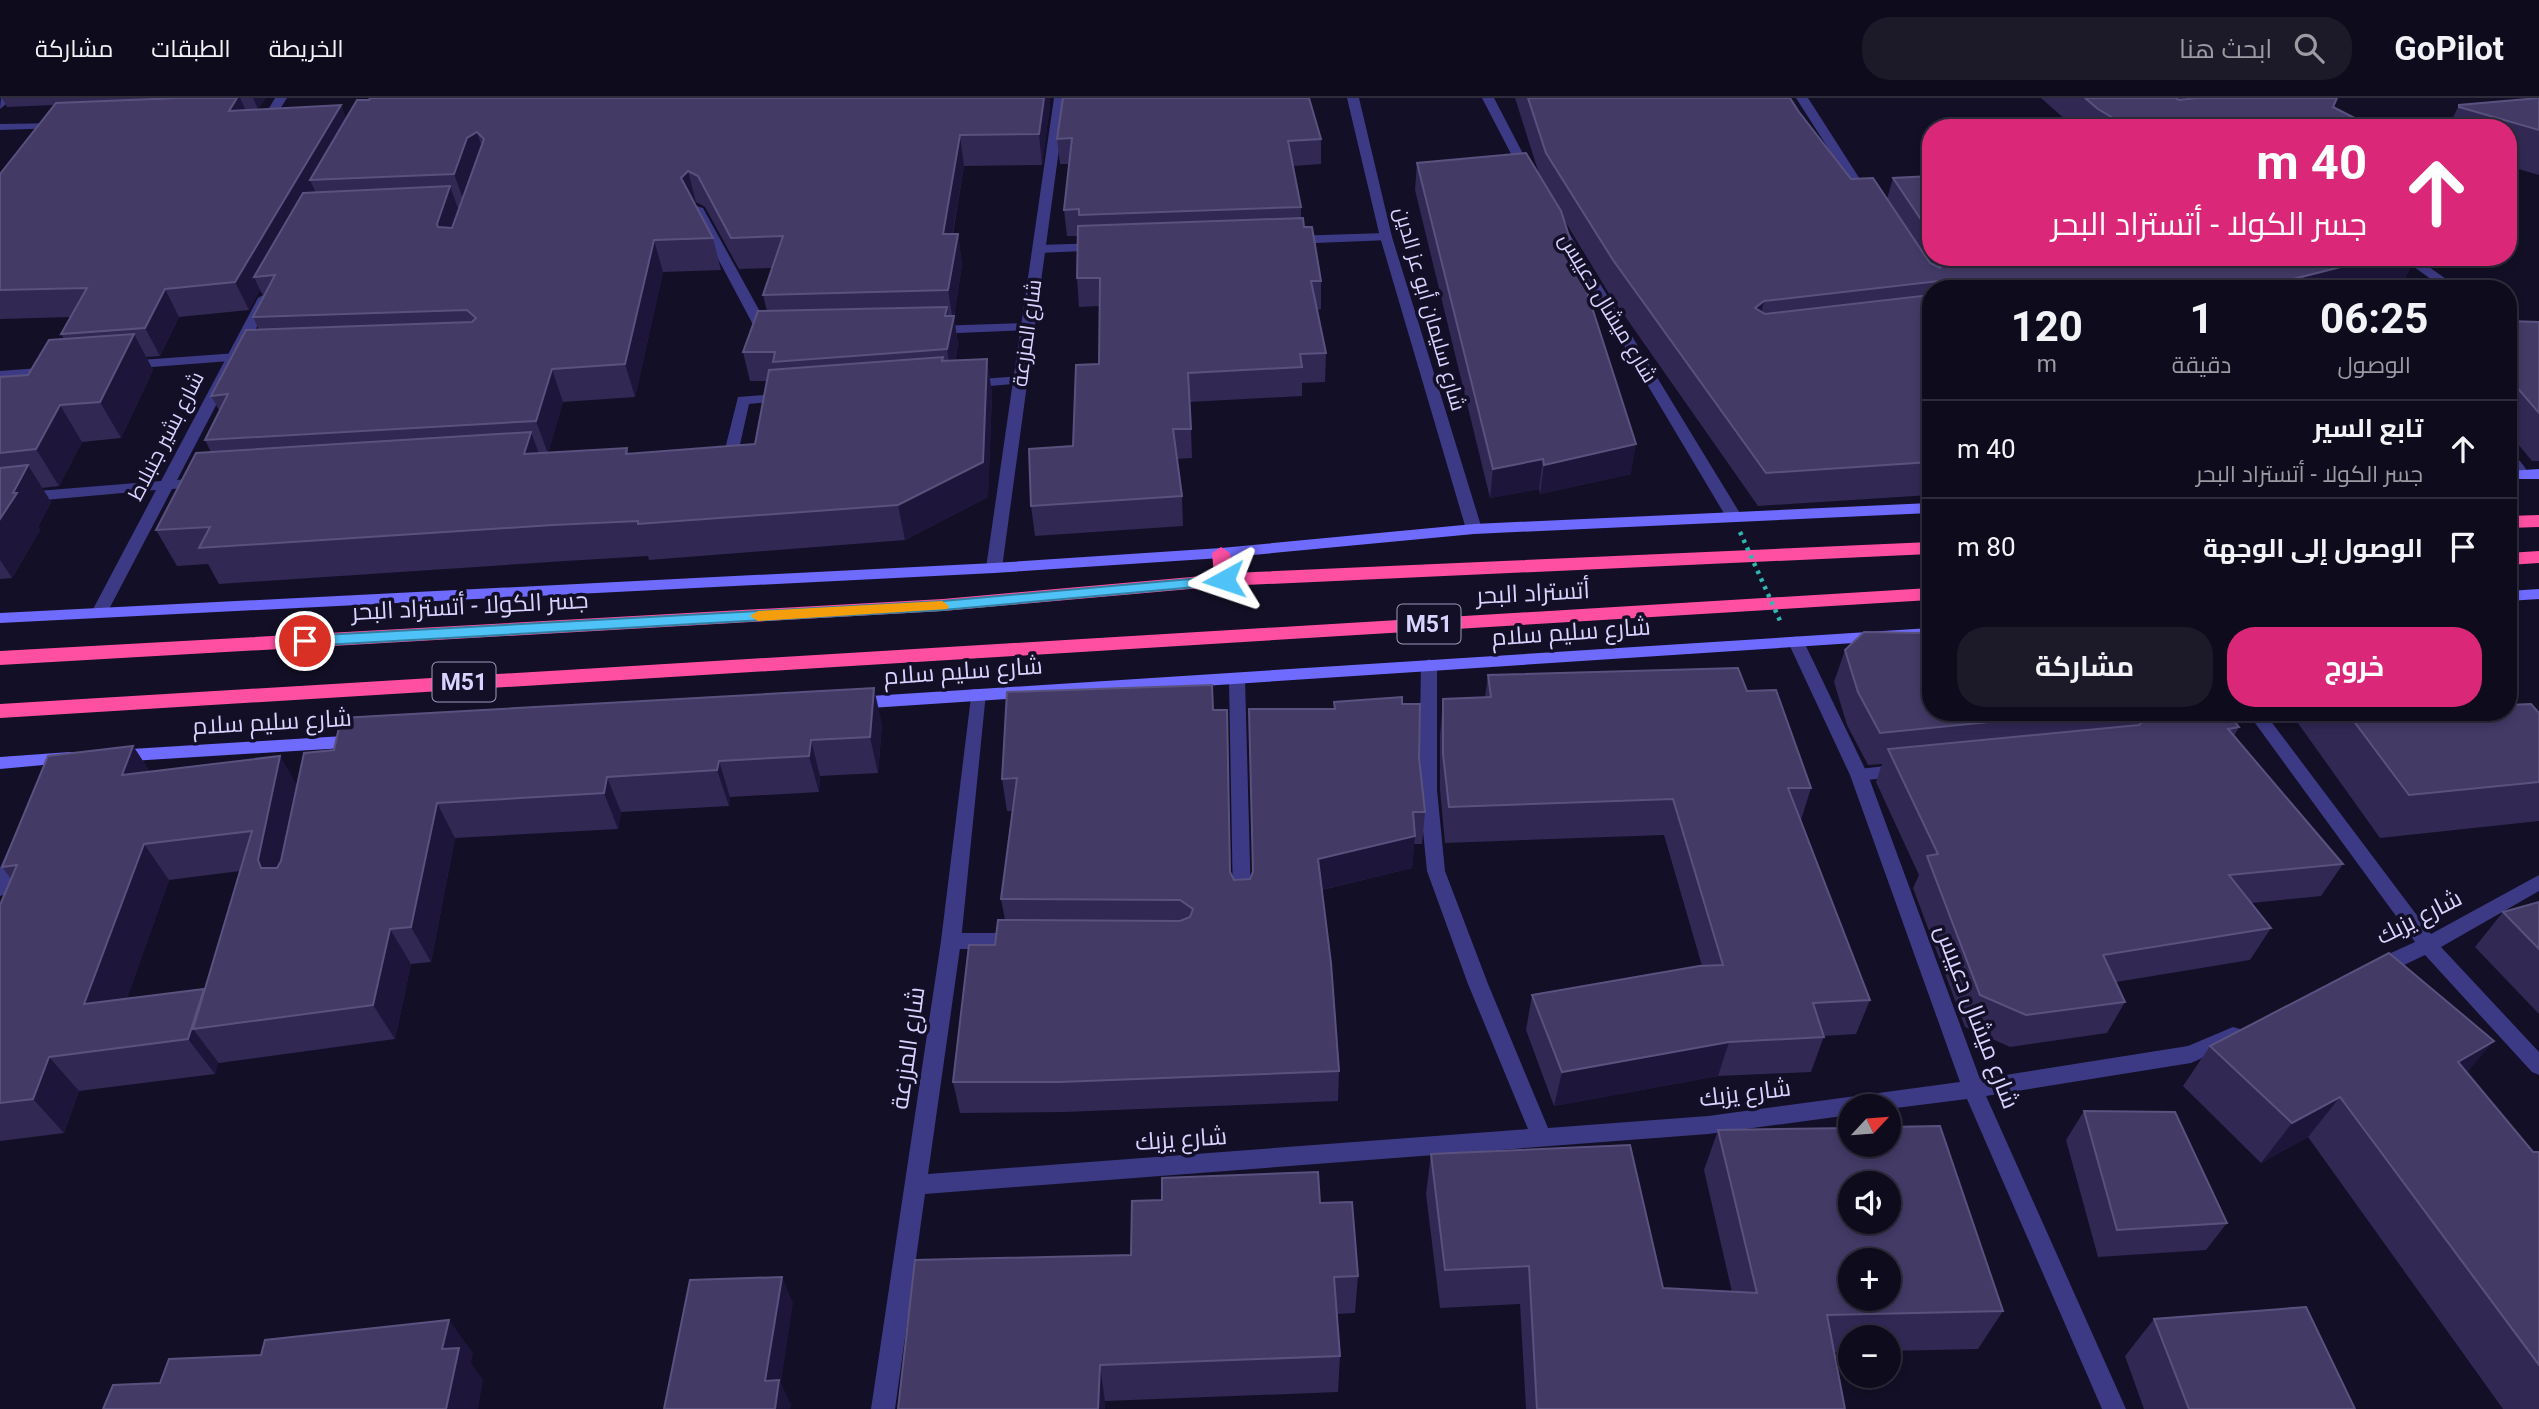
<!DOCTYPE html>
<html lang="ar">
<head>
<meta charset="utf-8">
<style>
  body { margin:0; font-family:Roboto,Cairo,sans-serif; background:#1c1929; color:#f1f3f6; direction:rtl; height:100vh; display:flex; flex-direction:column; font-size:26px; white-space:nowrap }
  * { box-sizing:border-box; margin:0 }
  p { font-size:23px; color:#9b9ba3 }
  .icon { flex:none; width:38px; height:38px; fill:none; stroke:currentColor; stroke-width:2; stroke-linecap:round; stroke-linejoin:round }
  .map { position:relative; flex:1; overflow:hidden; direction:ltr }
  .side { position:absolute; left:1922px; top:182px; width:595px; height:441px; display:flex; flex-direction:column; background:#0e0b1c; border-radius:28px; box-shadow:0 4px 10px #0003,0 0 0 2px #2e2b3b; direction:rtl }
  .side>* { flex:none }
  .guide { position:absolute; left:1922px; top:21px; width:595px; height:147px; border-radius:28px; box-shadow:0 4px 10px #0003,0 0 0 2px #2e2b3b; direction:rtl; background:#db2777; color:#fff; overflow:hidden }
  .needle { width:46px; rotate:64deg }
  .fabs { position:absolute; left:1838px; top:996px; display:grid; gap:14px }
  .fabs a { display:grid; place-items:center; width:63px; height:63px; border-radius:50%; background:#0e0b1c; box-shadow:0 4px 10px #0003,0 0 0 2px #2e2b3b; font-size:35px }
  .pin { position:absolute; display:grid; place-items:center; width:60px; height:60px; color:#fff; margin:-30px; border:4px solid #fff; border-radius:50%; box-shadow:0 2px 7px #0007 }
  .me { position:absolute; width:77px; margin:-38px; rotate:265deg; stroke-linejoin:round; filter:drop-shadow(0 0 5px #0008) }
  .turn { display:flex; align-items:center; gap:24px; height:147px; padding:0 35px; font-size:32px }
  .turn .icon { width:91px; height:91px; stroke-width:2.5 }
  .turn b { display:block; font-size:49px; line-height:60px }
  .eta { display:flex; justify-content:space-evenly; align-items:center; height:119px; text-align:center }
  .eta b { font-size:42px; font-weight:700; line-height:49px }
  .action { display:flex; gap:14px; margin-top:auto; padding:14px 35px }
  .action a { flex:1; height:80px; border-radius:28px; background:#db2777; color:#fff; font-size:28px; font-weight:700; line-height:80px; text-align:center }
  .action a+a { background:#1c1929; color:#f1f3f6 }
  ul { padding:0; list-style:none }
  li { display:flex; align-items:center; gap:21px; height:98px; padding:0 35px; border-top:2px solid #2e2b3b }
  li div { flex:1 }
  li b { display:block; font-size:26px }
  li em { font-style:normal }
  header { display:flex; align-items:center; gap:42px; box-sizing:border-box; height:98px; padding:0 35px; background:#0e0b1c; border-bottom:2px solid #2e2b3b }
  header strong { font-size:33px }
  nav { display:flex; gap:38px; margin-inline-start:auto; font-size:24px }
  .search { width:490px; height:63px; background:#1c1929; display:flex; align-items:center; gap:18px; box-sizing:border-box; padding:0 24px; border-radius:28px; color:#9b9ba3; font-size:26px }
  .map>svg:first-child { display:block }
</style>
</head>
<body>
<header>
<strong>GoPilot</strong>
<div class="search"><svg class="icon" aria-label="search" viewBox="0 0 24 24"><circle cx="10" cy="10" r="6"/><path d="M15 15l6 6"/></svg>ابحث هنا</div>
<nav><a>الخريطة</a><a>الطبقات</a><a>مشاركة</a></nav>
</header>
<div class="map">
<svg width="2539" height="1311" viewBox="0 0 2539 1311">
  <rect width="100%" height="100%" fill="#130f26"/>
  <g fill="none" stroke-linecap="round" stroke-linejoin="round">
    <!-- pedestrian -->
    <g fill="#3d3a85" fill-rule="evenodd">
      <polygon points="13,0 0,11 1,0"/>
      <polygon points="275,0 287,0 275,19 267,19 265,17"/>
      <polygon points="693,107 703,110 770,232 776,236 774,239 765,240 758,236 691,110"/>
      <polygon points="1386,135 1392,139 1390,142 1291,146 1285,142 1291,138"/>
      <polygon points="1102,145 1106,146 1106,152 1039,155 1033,151 1039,147"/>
      <polygon points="1027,225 1034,229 1032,232 934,236 927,232 934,228"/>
      <polygon points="251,254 256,255 256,261 126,271 119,267 126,263"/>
      <polygon points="52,269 59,273 57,276 0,281 0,273"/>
      <polygon points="1020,278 1027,282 1025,285 968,290 961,286 968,282"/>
      <polygon points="787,295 794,299 792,302 749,306 739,351 737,354 727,354 725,351 738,299"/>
      <polygon points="1237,575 1245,581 1251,803 1249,808 1235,808 1233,803 1229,581"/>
      <polygon points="1903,666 1912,672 1909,677 1859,683 1850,677 1859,671"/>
      <polygon points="951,835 1018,835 1025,838 1028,843 1025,848 1018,851 951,851 944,848 941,843 944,838"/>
    </g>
    <!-- minor -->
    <g fill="#3d3a85" fill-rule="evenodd">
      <polygon points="1054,0 1066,0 1002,470 994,475 986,470"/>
      <polygon points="1347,0 1359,0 1392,139 1482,431 1479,434 1469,434 1466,431 1380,139"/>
      <polygon points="1482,0 1494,0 1533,75 1531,78 1521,75"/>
      <polygon points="1796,0 1808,0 1872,100 1870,103 1862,103"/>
      <polygon points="63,25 65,27 59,30 0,32 0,26"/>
      <polygon points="1563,131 1569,135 1741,417 1738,420 1733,422 1725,417 1557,135"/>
      <polygon points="2400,159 2415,159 2460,191 2445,191"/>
      <polygon points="265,196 272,200 177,382 202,379 209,384 202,389 172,391 107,515 105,519 93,519 91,515 156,392 0,406 0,396 161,383 258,200"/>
      <path d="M2508 355C2516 357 2530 372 2527 379H2517L2508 368Z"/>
      <polygon points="1796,538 1804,544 1868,677 1980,981 2188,948 2233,929 2240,931 2243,937 2240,943 2191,965 1986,998 2126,1311 2102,1311 1967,1001 1888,1011 1888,1008 1850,1008 1850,1017 1708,1036 925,1096 895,1311 871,1311 941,843 972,591 984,591 986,595 961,843 928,1076 1528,1031 1468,886 1427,773 1419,692 1421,567 1429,561 1437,567 1437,692 1445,773 1488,886 1548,1030 1708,1018 1960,984 1850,677 1788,544"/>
      <polygon points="2247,614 2264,614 2431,836 2539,777 2539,793 2441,849 2539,954 2539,977 2532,974 2425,857 2383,877 2376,879 2369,877 2366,871 2369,865 2415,844"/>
      <polygon points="16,748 23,750 25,755 7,796 0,798 0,770 9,750"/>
    </g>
    <!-- secondary -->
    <g fill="#6f6bff" fill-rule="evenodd">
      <polygon points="2539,371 2539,381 2508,381 2508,373"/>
      <polygon points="1930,405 1930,415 1474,436 1221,460 994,475 0,525 0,515 994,465 1221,450 1474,426"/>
      <polygon points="2539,491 2539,501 2508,503 2508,493"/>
      <polygon points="1930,530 1930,540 855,611 846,605 855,599"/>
      <polygon points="360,637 369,643 360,649 115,664 106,658 115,652"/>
      <polygon points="70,654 76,656 79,660 76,664 0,671 0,659"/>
    </g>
    <!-- motorway -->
    <g fill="#ff4fa3" fill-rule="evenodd">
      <polygon points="2539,417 2539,429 2508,430 2508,418"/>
      <polygon points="1930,444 1930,456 1224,488 943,513 0,567 0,553 943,501 1214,477 1212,455 1221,449 1230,455 1233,475"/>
      <polygon points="2539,453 2539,465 2508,467 2508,455"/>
      <polygon points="1930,490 1930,502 0,620 0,606"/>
    </g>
    <!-- path-bridge -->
    <polyline stroke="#2fb8b0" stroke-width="4.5" stroke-dasharray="3.5 5" stroke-linecap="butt" points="1740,434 1781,525"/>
  </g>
  <!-- wall -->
  <g fill="#312854" fill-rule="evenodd">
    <path d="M2 0H266L258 11 341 7 346 21 370 0H1050V7L1042 67 964 68 953 136H958L962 167 954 219 958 247 955 263 987 261 992 296 988 399 905 442 649 462 648 458 566 463 219 486 208 466 177 468 156 432 211 354 205 342 220 314 211 298 259 232 253 219 264 199 260 192 249 212 179 219 160 258 146 259 153 272 121 340 82 344 59 388 42 390 51 404 38 429 40 432 12 480 0 481V279L28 277 64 241 61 236 71 219 0 221V76L54 7 7 9ZM696 104 705 109 739 171 772 170 763 197 767 213 743 254 750 283H767L755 346 629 356 627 350 548 355 563 304 635 299 663 174 721 172 713 140 694 105Z"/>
    <polygon points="1515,0 1790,0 1799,14 1851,81 1887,101 1893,80 1930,78 1930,159 2416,159 2405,180 2364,191 1930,191 1930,397 1758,408 1608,194 1563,120 1631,376 1540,396 1539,391 1490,400 1415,92 1417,65 1540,79"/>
    <polygon points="2041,0 2337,0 2333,9 2374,30 2075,30"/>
    <polygon points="2539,0 2539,77 2508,68 2508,30 2448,30 2459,7"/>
    <polygon points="1057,41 1321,41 1321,66 1293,68 1301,109 1301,120 1321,183 1321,211 1317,212 1326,255 1325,284 1302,285 1302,298 1190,304 1192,360 1177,361 1182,398 1183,428 1035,438 1031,408 1073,348 1099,266 1099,208 1079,209 1077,180 1078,138 1067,138 1064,112 1069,66 1060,66"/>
    <polygon points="2508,223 2539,224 2539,363 2532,363 2508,334"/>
    <polygon points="1845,552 1930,614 2227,614 2239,629 2234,638 2343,766 2321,798 2252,805 2271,830 2250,862 2116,884 2125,904 2107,935 2010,949 1965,929 1913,790 1919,777 1876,684 1882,666 1868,667 1847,627 1834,584"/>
    <polygon points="1488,577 1747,593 1811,690 1801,722 1870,902 1856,936 1824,938 1811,974 1718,978 1554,1008 1526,932 1532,897 1702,868 1664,737 1445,745 1440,692 1440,637 1443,601 1485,599"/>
    <polygon points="1334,604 1402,606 1419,660 1425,714 1422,746 1414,746 1412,770 1322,792 1339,973 1338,1003 1064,1014 960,1015 953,984 995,847 1005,822 1001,801 1012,713 1007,713 1002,681 1213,612 1230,775 1234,782 1250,781 1334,611"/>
    <polygon points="2290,614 2539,615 2539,723 2380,740"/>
    <path d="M882 626 878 675 820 678 819 694 730 699 729 708 621 714 618 731 455 740 431 864 411 866 395 941 219 965 218 964 215 976 79 993 64 1035 0 1043V807L11 781 2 769 133 648 150 674 297 688ZM240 773 205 892 127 900 169 782Z"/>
    <polygon points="2539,804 2539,916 2475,849 2503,814"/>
    <polygon points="2210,948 2467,975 2533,1054 2539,1054 2539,1311 2503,1311 2308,1039 2261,1065 2183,988"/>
    <polygon points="2084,1013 2227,1125 2206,1152 2098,1159 2066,1042"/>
    <polygon points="1718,1032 2003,1213 1978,1251 1888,1253 1888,1239 1850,1239 1850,1254 1834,1254 1845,1311 1526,1311 1520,1206 1440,1210 1426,1096 1431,1056 1663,1190 1732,1194 1704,1072"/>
    <polygon points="1320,1105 1358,1178 1355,1215 1337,1216 1340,1258 1338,1294 898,1311 1131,1157"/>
    <polygon points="2154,1221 2355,1311 2144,1311 2125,1258"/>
  </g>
  <!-- shaded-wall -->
  <g fill="#1d163a">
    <polygon points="237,0 240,0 251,24 229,13"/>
    <polygon points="253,0 266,0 258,11"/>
    <polygon points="1044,0 1050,0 1050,7 1042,67 1039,36"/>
    <polygon points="341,7 351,33 310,82 316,95 254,179 260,192 249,212 235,184"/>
    <polygon points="477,34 487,65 465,106 454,76 467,40"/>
    <polygon points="960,37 964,68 947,167 943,136"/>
    <polygon points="688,73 696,104 689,111 681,80"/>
    <polygon points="450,88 461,119 449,157 437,126"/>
    <polygon points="958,136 962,167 954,219 958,247 951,280 947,251 945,218 947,209 950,234 953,223 948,192"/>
    <polygon points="654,142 663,174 635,299 625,266"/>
    <polygon points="2380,159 2416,159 2405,180 2364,191 2254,191"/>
    <polygon points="165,191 179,219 160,258 145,230"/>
    <polygon points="1764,203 1757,234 1755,210"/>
    <polygon points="134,236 153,272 121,340 100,304"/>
    <polygon points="987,261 992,296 988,399 905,442 898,407"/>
    <polygon points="552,271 563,304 548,356 536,323"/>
    <polygon points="60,307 82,344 59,388 36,351"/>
    <polygon points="531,334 544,369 524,356"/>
    <polygon points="1636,346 1631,376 1540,396 1544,367"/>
    <polygon points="1543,361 1539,391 1490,400 1493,371"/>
    <polygon points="28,367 51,404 38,429 40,432 12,480 0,462 0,421"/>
    <polygon points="874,590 882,626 878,675 870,639"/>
    <polygon points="811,642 820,678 819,694 809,658"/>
    <polygon points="133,648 157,684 122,677"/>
    <polygon points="280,658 301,694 284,805 261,770 258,762"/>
    <polygon points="719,663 730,699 729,708 717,672"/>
    <polygon points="607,679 621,714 618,731 604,695"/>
    <polygon points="437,705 455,740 431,864 411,829"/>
    <polygon points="1415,738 1412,770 1317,793 1318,761"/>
    <polygon points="144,746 169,782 113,940 84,906"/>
    <polygon points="390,831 411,866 395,941 373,907"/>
    <polygon points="204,891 229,926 193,931 218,964 215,976 188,941"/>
    <polygon points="2494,943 2459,984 2458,964"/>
    <polygon points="1729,944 1718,978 1554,1008 1562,974"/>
    <polygon points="49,959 79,993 64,1035 33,1001"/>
    <polygon points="2340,999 2308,1039 2261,1065 2292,1025"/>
    <polygon points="782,1179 793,1205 781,1285 791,1307 790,1311 775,1311 765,1283"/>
    <polygon points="449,1222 473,1255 471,1265 483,1282 478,1311 446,1311 442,1251"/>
    <polygon points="1100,1267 1105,1304 1105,1311 1098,1311"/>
  </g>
  <!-- building -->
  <g fill="#433a66" stroke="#5a527e" stroke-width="2" fill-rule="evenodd">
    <polygon points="178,0 237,0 229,13 341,7 235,184 165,191 145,230 61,236 87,190 0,192 0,76 56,5"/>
    <polygon points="370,0 1044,0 1039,36 960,37 943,136 958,136 948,192 763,197 783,138 731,140 698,78 688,73 681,80 713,140 654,142 625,266 552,271 536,323 205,342 228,296 211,298 246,232 472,224 476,220 467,212 253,219 275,177 254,179 303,95 450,88 437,126 438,129 452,130 484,41 477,34 467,40 454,76 310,82 357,2 369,2"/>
    <polygon points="1063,0 1309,0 1321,41 1288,43 1301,109 1079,117 1079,111 1064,112 1072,40 1057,41"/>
    <polygon points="1528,0 1790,0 1799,14 1851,81 1873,80 1930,165 1940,170 1945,159 2079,159 2082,162 2098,159 2380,159 2254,191 1941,191 1942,185 1939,183 1764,203 1755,210 1765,216 1930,197 1930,364 1766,375 1613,162 1546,55"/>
    <polygon points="2085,0 2176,0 2179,2 2196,0 2337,0 2333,9 2374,30 2130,30 2098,11"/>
    <polygon points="2539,0 2539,32 2459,9 2459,7"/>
    <polygon points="1526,55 1561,113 1636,346 1544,367 1543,361 1493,371 1417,65"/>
    <polygon points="1930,78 1930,135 1893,80"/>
    <polygon points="1303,120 1304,129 1312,129 1321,183 1311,183 1326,255 1300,256 1302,269 1188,275 1191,331 1173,331 1182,398 1031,408 1029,351 1073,348 1076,267 1099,266 1100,180 1077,180 1078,128"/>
    <polygon points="947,209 945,218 954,218 947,251 773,264 775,254 743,254 758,213"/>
    <polygon points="2508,223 2539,224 2539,315 2508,279"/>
    <polygon points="134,236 100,304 60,307 36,351 0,355 0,279 28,277 49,242"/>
    <polygon points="943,259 942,263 987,261 983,364 898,407 638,426 638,423 553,427 199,450 210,429 156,432 196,355 531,334 524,356 627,350 626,356 755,346 769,272"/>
    <polygon points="28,367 13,395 17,395 0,421 0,370"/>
    <polygon points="1864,534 1922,535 1927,543 1930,543 1930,614 2090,614 1880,635 1858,594 1845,552"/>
    <polygon points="1738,570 1747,593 1776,592 1811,690 1788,690 1870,902 1813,905 1824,939 1729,944 1562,974 1532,897 1699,868 1723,867 1673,701 1449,709 1443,656 1443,601 1491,599 1488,577"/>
    <polygon points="1212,587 1213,612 1227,612 1230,774 1234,782 1250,781 1253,774 1249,611 1335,611 1334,604 1402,599 1402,606 1420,606 1419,660 1425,714 1413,714 1415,738 1318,761 1331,865 1339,973 1060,984 953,984 969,847 995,847 998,822 1180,823 1190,819 1193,811 1180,802 1001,801 1017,680 1002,681 1007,594"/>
    <polygon points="874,590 870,639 811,642 809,658 719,663 717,672 607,679 604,695 437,705 411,829 390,831 373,907 193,931 252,733 144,746 84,906 204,891 188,941 49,959 33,1001 0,1005 0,807 17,767 2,769 48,658 133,648 122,677 280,658 258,762 261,770 277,770 281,763 304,655 334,652 341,620"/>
    <polygon points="2531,606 2539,615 2539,684 2409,697 2347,614 2508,614 2508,607"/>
    <polygon points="2145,614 2227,614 2239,629 2228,631 2343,766 2229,777 2271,830 2103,857 2125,904 2026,917 1980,897 1927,758 1938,756 1888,651 2139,627 2150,617"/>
    <polygon points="2539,804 2539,851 2503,814"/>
    <polygon points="2389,855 2494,943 2458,964 2533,1054 2539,1054 2539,1267 2340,999 2292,1025 2210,948"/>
    <polygon points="2084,1013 2175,1014 2227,1125 2117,1132"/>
    <path d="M1940 1028 2003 1213 1827 1217 1845 1311H1537L1529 1168 1445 1172 1431 1056 1630 1047 1663 1190 1757 1195 1718 1032 1850 1030V1046H1888V1029ZM1850 1085H1888V1124H1850ZM1850 1162H1888V1200H1850Z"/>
    <polygon points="1318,1074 1320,1105 1352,1104 1358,1178 1334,1179 1340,1258 1100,1267 1098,1311 898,1311 915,1162 1131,1157 1132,1103 1162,1102 1162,1080"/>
    <polygon points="782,1179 765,1283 779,1282 775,1311 664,1311 690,1182"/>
    <polygon points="2306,1209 2355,1311 2189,1311 2154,1221"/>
    <polygon points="449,1222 442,1251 459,1250 446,1311 103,1311 113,1287 160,1285 169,1261 261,1257 265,1242"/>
  </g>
  <!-- route -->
  <polygon fill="#4fc3f7" stroke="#337fa1" stroke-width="2" points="1224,478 1229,479 1229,486 943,512 305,548 298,543 305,538 943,503"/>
  <!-- slow -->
  <polygon fill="#f59e0b" points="942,503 949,508 947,511 758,523 750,518 758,513"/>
  <g text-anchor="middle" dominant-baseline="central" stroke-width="7" stroke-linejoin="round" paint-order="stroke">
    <!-- far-street labels -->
    <g font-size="21" fill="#d9d4ff" stroke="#130f26">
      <text transform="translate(1608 210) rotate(59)">شارع ميشال دعيبس</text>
      <text transform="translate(1430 211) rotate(74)">شارع سليمان أبو عز الدين</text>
      <text transform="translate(1027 235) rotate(-82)">شارع المزرعة</text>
      <text transform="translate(166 338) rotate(-63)">شارع بشير جنبلاط</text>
    </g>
    <!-- shield labels -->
    <g fill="#130f26" stroke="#9e99be" stroke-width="2">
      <rect x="1397.5" y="506.5" width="63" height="39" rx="5"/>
      <rect x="432.5" y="564.5" width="63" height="39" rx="5"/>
    </g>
    <g font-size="23" font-weight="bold" fill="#d9d4ff">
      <text x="1429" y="526">M51</text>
      <text x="464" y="584">M51</text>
    </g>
    <!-- street labels -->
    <g font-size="24" fill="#d9d4ff" stroke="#130f26">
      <text transform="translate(1533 495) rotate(-3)">أتستراد البحر</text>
      <text transform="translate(470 508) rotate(-3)">جسر الكولا - أتستراد البحر</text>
      <text transform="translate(1571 534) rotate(-4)">شارع سليم سلام</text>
      <text transform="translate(963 573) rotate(-4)">شارع سليم سلام</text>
      <text transform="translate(272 624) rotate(-3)">شارع سليم سلام</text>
      <text transform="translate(2419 819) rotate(-27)">شارع يزبك</text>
      <text transform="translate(1977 919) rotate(69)">شارع ميشال دعيبس</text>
      <text transform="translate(908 950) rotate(-82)">شارع المزرعة</text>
      <text transform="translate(1745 995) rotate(-7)">شارع يزبك</text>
      <text transform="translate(1181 1041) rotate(-4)">شارع يزبك</text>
    </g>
  </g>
</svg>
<div class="fabs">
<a><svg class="needle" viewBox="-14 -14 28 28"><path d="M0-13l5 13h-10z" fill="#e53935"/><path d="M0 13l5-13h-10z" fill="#9b9ba3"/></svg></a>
<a><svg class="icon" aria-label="sound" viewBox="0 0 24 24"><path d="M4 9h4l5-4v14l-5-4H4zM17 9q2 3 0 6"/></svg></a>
<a>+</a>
<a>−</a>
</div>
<div class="pin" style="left:305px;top:543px;background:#d93025"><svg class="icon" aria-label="arrive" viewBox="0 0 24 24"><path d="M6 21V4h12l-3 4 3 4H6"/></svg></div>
<svg class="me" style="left:1224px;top:482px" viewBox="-20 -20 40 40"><path d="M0-17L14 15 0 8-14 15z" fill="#4fc3f7" stroke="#fff" stroke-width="4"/></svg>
<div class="guide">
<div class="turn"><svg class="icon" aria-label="ahead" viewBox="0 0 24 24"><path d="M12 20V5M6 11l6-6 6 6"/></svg><div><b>40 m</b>جسر الكولا - أتستراد البحر</div></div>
</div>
<section class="side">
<div class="eta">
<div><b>06:25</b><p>الوصول</p></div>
<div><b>1</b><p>دقيقة</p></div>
<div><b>120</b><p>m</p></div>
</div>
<ul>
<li><svg class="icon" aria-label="ahead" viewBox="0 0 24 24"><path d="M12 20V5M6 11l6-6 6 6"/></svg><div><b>تابع السير</b><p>جسر الكولا - أتستراد البحر</p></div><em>40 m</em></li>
<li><svg class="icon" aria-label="arrive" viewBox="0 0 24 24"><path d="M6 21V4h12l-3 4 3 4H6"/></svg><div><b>الوصول إلى الوجهة</b></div><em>80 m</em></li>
</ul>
<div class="action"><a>خروج</a><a>مشاركة</a></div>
</section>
</div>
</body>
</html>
